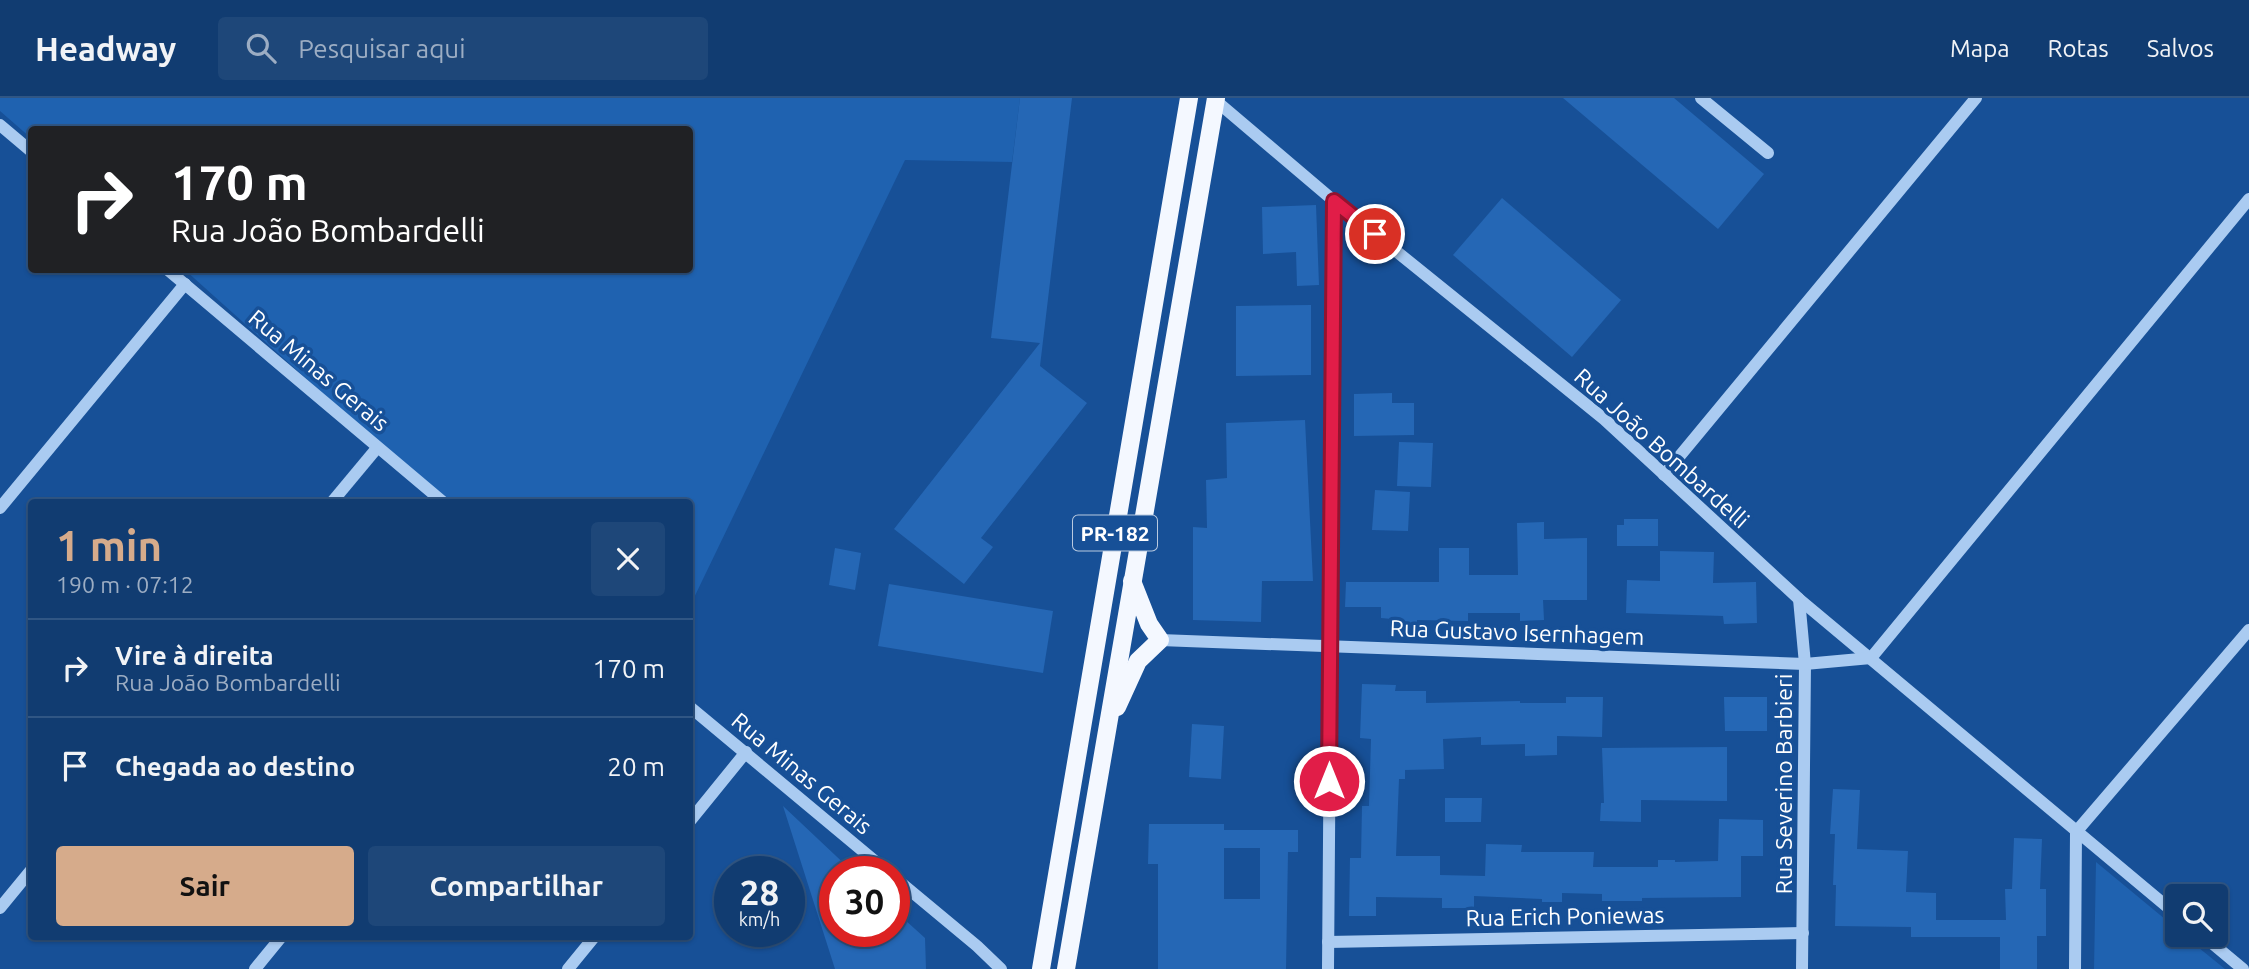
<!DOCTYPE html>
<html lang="pt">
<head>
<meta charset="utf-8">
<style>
  body { margin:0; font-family:Ubuntu,sans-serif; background:#1e4779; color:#f1f3f6; height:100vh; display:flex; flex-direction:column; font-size:26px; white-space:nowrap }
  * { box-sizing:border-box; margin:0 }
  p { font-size:23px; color:#9cadc3 }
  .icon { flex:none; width:38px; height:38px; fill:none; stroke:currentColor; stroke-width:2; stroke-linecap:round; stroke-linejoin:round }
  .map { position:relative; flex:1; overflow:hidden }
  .panel { position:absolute; left:28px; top:401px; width:665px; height:441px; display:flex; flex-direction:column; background:#113c71; border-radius:7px; box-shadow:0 2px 5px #0004,0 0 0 2px #305684 }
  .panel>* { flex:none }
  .banner { position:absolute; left:28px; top:28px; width:665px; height:147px; border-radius:7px; box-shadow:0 2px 5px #0004,0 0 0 2px #305684; background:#202124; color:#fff; overflow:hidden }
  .fabs { position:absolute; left:2165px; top:786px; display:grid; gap:14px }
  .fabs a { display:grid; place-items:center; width:63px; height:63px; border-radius:7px; background:#113c71; box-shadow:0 2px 5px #0004,0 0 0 2px #305684; font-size:35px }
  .speed { position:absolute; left:714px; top:758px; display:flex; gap:14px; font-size:35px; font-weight:700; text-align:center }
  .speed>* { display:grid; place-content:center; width:91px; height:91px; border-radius:50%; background:#113c71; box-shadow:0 2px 5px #0004,0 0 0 2px #305684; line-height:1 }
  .speed small { font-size:18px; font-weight:400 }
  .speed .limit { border:10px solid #d22; background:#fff; color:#111 }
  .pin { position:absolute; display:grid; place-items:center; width:60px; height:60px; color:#fff; margin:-30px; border:4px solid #fff; border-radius:50%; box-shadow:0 2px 7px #0007 }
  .me { position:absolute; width:77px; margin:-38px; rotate:0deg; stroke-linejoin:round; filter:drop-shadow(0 0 5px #0008) }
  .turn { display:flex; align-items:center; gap:24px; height:147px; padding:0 28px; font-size:32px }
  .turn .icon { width:91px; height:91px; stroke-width:2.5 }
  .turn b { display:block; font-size:49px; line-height:60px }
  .round { display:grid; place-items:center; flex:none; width:74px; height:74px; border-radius:7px; background:#1e4779 }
  .headline { display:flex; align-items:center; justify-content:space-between; height:119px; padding:0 28px }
  h1 { font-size:42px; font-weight:700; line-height:52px; color:#d6ab8b }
  .cta { display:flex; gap:14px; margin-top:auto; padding:14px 28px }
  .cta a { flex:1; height:80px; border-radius:7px; background:#d6ab8b; color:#111; font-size:28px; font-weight:700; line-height:80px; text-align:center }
  .cta a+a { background:#1e4779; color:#f1f3f6 }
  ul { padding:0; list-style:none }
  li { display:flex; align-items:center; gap:21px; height:98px; padding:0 28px; border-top:2px solid #305684 }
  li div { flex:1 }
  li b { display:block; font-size:26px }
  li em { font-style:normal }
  header { display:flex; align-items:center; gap:42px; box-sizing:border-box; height:98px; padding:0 35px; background:#113c71; border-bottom:2px solid #305684 }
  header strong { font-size:33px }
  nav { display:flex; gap:38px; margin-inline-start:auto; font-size:24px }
  .search { width:490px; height:63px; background:#1e4779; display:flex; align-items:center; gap:18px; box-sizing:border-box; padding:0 24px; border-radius:7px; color:#9cadc3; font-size:26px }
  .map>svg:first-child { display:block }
</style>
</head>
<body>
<header>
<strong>Headway</strong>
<div class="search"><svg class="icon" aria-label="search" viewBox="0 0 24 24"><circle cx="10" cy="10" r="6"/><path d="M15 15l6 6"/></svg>Pesquisar aqui</div>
<nav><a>Mapa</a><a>Rotas</a><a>Salvos</a></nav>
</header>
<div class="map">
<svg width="2249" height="871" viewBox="0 0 2249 871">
  <rect width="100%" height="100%" fill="#175097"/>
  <!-- green -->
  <g fill="#1f62b0">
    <polygon points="0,0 1020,0 1012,64 905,62 690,508 690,404 449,404 349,319 185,172 690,172 690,32 32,32 31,40 0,13"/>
    <polygon points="2096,764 2177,831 2177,836 2183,837 2225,871 2094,871"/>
  </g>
  <!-- building -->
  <g fill="#2567b5" fill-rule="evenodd">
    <polygon points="1020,0 1072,0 1040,268 1087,305 981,440 993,449 964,486 894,431 1040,245 991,240"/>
    <polygon points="1563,0 1674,0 1764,76 1718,131"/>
    <polygon points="1502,100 1621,202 1572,259 1453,157"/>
    <polygon points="1316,107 1319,187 1297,188 1296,154 1263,156 1262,109"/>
    <polygon points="1311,207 1311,277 1236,278 1236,208"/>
    <polygon points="1392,295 1392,305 1414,305 1414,337 1354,338 1354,296"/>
    <polygon points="1305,322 1313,483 1262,483 1261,524 1193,522 1193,429 1207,430 1206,382 1227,380 1226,325"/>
    <polygon points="1399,344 1433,345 1431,389 1397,388"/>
    <polygon points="1375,392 1410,394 1408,433 1372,432"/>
    <polygon points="1624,421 1658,421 1658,448 1617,448 1617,427 1624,427"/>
    <polygon points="1544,424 1544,441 1587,440 1587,502 1543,502 1544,522 1520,523 1520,515 1468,515 1468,523 1417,522 1417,527 1391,527 1392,521 1381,520 1381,509 1345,509 1346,484 1439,484 1439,450 1469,450 1469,477 1518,477 1517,425"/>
    <polygon points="835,450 861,455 855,492 829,487"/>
    <polygon points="1660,453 1714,454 1713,485 1756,484 1757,525 1724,526 1723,518 1626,515 1627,482 1660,483"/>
    <polygon points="889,486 1053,513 1043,575 878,548"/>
    <polygon points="1362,586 1396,587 1395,593 1426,593 1426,605 1520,603 1520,605 1566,605 1566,599 1603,599 1602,639 1557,638 1557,657 1525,658 1525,646 1481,647 1481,639 1443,641 1444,671 1405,672 1405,681 1399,681 1396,758 1440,758 1440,777 1485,778 1486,746 1522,747 1521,754 1594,754 1593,769 1658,769 1658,762 1675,762 1675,764 1718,763 1719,721 1763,722 1763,758 1741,758 1741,799 1642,800 1642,803 1602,803 1602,796 1562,795 1562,804 1542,804 1542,801 1474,798 1474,810 1442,810 1442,800 1376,799 1376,818 1349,818 1350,760 1361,760 1362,708 1369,708 1371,641 1360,640"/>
    <polygon points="1724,599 1767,599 1767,633 1725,633"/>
    <polygon points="1192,626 1224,628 1221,681 1189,679"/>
    <polygon points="1727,649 1727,703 1641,702 1641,724 1600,723 1601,705 1604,705 1602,650"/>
    <polygon points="1833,691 1860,692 1857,751 1908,753 1906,794 1936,795 1936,822 2006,822 2005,791 2012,791 2014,740 2042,741 2040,791 2046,791 2046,838 2037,838 2037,871 2000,871 2000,839 1911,839 1911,829 1835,828 1836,787 1833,787 1835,736 1830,736"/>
    <polygon points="1445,700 1482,700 1481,724 1445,724"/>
    <polygon points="783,708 853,774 835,774 835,833 894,833 894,812 925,840 926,871 835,871"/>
    <path d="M1149 726H1224V732H1298V754H1288L1286 871H1158V766H1148ZM1224 750H1260V801H1224Z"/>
  </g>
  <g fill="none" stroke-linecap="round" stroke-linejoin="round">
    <!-- minor -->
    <g stroke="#aacbf1" stroke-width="12">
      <polyline points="1701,0 1768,55"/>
      <polyline points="1215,2 1334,103 1604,321 1799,501 2177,817"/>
      <polyline points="0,27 32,54"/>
      <polyline points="168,172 443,404"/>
      <polyline points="1664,377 1976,0"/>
      <polyline points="332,404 377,350"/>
      <polyline points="0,410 185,186"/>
      <polyline points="1799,501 1805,566 1802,871"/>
      <polyline points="1160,542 1805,566 1871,560 2249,101"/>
      <polyline points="690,609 888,774"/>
      <polyline points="690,723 746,654"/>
      <polyline points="2076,734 2249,532"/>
      <polyline points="894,779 977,848 1001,871"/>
      <polyline points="0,810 32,771"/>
      <polyline points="2201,836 2243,871"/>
      <polyline points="1328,844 1803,835"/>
      <polyline points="255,871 282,838"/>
      <polyline points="568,871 595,838"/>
      <polyline points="1328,871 1334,103"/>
      <polyline points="2075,871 2076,734"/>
    </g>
    <!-- major -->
    <g stroke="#f4f8ff" stroke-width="18">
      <polyline points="1117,609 1138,563 1160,542 1149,526 1132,483"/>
      <polyline points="1041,871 1189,0"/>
      <polyline points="1066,871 1216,0"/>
    </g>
  </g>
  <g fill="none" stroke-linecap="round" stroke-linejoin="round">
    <!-- route casing -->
    <g stroke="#92132f" stroke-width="18">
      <polyline id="route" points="1329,683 1334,103 1375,136"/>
    </g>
    <!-- route -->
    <use href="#route" stroke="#e11d48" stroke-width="12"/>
  </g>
  <g text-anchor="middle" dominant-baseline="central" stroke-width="7" stroke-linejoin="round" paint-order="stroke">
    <!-- shield labels -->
    <rect fill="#175097" stroke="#b9cae0" stroke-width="2" x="1073" y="417.5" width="84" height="35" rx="5"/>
    <g font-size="21" font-weight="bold" fill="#fff">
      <text x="1115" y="435">PR-182</text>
    </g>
    <!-- street labels -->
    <g font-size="23" fill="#fff" stroke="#175097">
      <text transform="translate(319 272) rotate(40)">Rua Minas Gerais</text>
      <text transform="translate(1662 350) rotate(42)">Rua João Bombardelli</text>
      <text transform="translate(1517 534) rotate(2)">Rua Gustavo Isernhagem</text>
      <text transform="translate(802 675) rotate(40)">Rua Minas Gerais</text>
      <text transform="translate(1783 686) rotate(-90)">Rua Severino Barbieri</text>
      <text transform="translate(1565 818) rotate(-1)">Rua Erich Poniewas</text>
    </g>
  </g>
</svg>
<div class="fabs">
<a><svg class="icon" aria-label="search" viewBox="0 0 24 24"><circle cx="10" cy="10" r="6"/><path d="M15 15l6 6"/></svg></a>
</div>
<div class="speed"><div>28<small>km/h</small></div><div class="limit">30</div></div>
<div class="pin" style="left:1375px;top:136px;background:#d93025"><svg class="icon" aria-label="arrive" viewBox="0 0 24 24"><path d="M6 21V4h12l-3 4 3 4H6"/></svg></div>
<svg class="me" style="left:1329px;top:683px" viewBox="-20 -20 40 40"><circle r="17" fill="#e11d48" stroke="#fff" stroke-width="3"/><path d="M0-11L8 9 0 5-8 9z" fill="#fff"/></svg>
<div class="banner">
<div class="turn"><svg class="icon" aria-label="right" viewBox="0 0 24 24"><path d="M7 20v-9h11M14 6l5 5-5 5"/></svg><div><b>170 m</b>Rua João Bombardelli</div></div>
</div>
<section class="panel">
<div class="headline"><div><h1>1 min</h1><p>190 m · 07:12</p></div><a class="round"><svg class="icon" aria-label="close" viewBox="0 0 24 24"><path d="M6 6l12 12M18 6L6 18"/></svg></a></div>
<ul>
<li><svg class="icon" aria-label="right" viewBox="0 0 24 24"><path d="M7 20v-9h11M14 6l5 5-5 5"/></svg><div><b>Vire à direita</b><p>Rua João Bombardelli</p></div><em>170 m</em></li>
<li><svg class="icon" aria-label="arrive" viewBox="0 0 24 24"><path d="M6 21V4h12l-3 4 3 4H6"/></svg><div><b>Chegada ao destino</b></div><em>20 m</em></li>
</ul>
<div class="cta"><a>Sair</a><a>Compartilhar</a></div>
</section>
</div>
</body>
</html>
